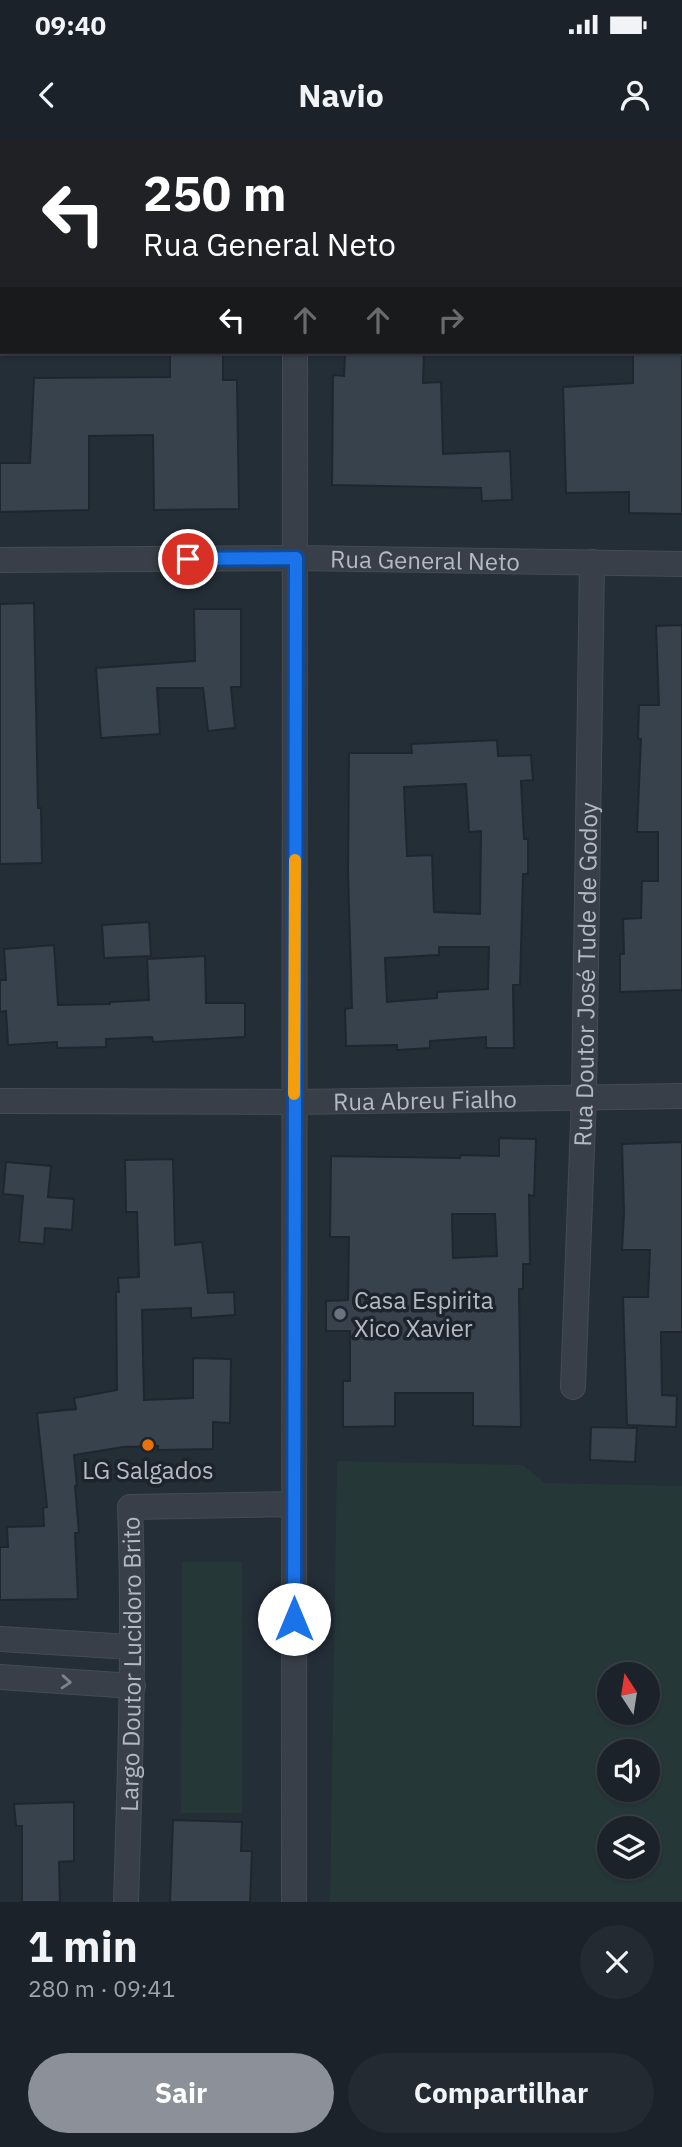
<!DOCTYPE html>
<html lang="pt">
<head>
<meta charset="utf-8">
<style>
  body { margin:0; font-family:"IBM Plex Sans",sans-serif; background:#242a31; color:#f1f3f6; height:100vh; display:flex; flex-direction:column; font-size:26px; white-space:nowrap }
  * { box-sizing:border-box; margin:0 }
  p { font-size:23px; color:#a0a4a8 }
  .icon { flex:none; width:38px; height:38px; fill:none; stroke:currentColor; stroke-width:2; stroke-linecap:round; stroke-linejoin:round }
  .map { position:relative; height:1762px; overflow:hidden }
  .sheet { display:flex; flex-direction:column; background:#1b2229; flex:1 }
  .sheet>* { flex:none }
  .banner { position:absolute; left:0px; top:0px; width:682px; height:214px; box-shadow:0 2px 5px #0004,0 0 0 2px #393f46; background:#202124; color:#fff; overflow:hidden }
  .needle { width:46px; rotate:348deg }
  .buttons { position:absolute; left:597px; top:1522px; display:grid; gap:14px }
  .buttons a { display:grid; place-items:center; width:63px; height:63px; border-radius:50%; background:#1b2229; box-shadow:0 2px 5px #0004,0 0 0 2px #393f46; font-size:35px }
  .pin { position:absolute; display:grid; place-items:center; width:60px; height:60px; color:#fff; margin:-30px; border:4px solid #fff; border-radius:50%; box-shadow:0 2px 7px #0007 }
  .me { position:absolute; width:77px; margin:-38px; rotate:0deg; stroke-linejoin:round; filter:drop-shadow(0 0 5px #0008) }
  .turn { display:flex; align-items:center; gap:24px; height:147px; padding:0 28px; font-size:32px }
  .turn .icon { width:91px; height:91px; stroke-width:2.5 }
  .turn b { display:block; font-size:49px; line-height:60px }
  .lanes { display:flex; align-items:center; height:66px; padding:0 28px; background:#0003; justify-content:center; gap:35px; direction:ltr }
  .lanes .off { opacity:.35 }
  .round { display:grid; place-items:center; flex:none; width:74px; height:74px; border-radius:37px; background:#242a31 }
  .headline { display:flex; align-items:center; justify-content:space-between; height:119px; padding:0 28px }
  h1 { font-size:42px; font-weight:700; line-height:52px }
  .action { display:flex; gap:14px; margin-top:auto; padding:14px 28px }
  .action a { flex:1; height:80px; border-radius:42px; background:#8c9099; color:#fff; font-size:28px; font-weight:700; line-height:80px; text-align:center }
  .action a+a { background:#242a31; color:#f1f3f6 }
  .status { display:flex; justify-content:space-between; align-items:center; height:49px; padding:0 35px; background:#1b2229; direction:ltr }
  .status svg { height:19px; fill:currentColor }
  header { display:flex; justify-content:space-between; align-items:center; height:91px; padding:0 28px; background:#1b2229; font-size:32px; font-weight:700 }
  .map>svg:first-child { display:block }
</style>
</head>
<body>
<div class="status"><b>09:40</b><svg viewBox="0 0 49 12"><path d="M0 12V9h3v3zM5 12V6h3v6zM10 12V3h3v9zM15 12V0h3v12zM26 1h20v11H26zM47 4h2v5h-2z"/></svg></div>
<header><svg class="icon" aria-label="back" viewBox="0 0 24 24"><path d="M15 5l-7 7 7 7"/></svg>Navio<svg class="icon" aria-label="person" viewBox="0 0 24 24"><circle cx="12" cy="8" r="4"/><path d="M4 21q1-7 8-7t8 7"/></svg></header>
<div class="map">
<svg width="682" height="1762" viewBox="0 0 682 1762">
  <rect width="100%" height="100%" fill="#242e37"/>
  <!-- green -->
  <g fill="#263738" fill-rule="evenodd">
    <path d="M337 1321 523 1325 545 1343 682 1346V1762H330ZM609 1535H648V1573H609ZM609 1612H648V1650H609ZM609 1689H648V1727H609Z"/>
    <polygon points="182,1422 242,1422 242,1673 181,1673"/>
  </g>
  <!-- building -->
  <g fill="#37424d" stroke="#1f262e" stroke-width="2" fill-rule="evenodd">
    <polygon points="170,212 223,212 223,240 237,240 239,369 154,370 153,295 89,296 89,370 0,372 0,323 30,323 34,238 170,237"/>
    <polygon points="345,212 424,212 423,243 441,242 443,314 510,311 512,360 482,361 481,348 332,345 333,235 344,236"/>
    <polygon points="633,212 682,212 682,374 629,373 629,352 566,353 563,247 633,243"/>
    <polygon points="34,463 38,668 41,668 42,723 0,724 0,464"/>
    <polygon points="194,469 241,469 241,547 231,547 235,588 208,591 203,548 157,548 160,594 101,598 96,528 195,521"/>
    <polygon points="682,485 682,850 620,852 620,814 624,814 623,779 641,778 642,741 658,741 658,692 637,692 641,599 638,599 639,565 659,565 656,486"/>
    <path d="M497 600 498 616 531 615 533 640 521 641 524 699H528V734H523L520 845H513L514 908H486V897L430 901V908L397 910V905L346 906 345 869 352 868 348 732 349 613H412L411 604ZM466 644 469 692 481 691 480 774 434 772 432 715 407 716 404 647ZM439 807H489L488 849 437 852V858L387 862 385 818 439 815Z"/>
    <polygon points="149,782 151,816 104,818 102,785"/>
    <polygon points="54,805 58,865 110,864 110,862 149,860 147,819 205,816 206,863 245,863 245,897 153,902 152,897 106,899 106,907 57,908 57,902 8,905 6,871 0,872 0,840 6,840 4,809"/>
    <path d="M499 998 536 999 534 1056 529 1055 530 1124H523V1149H519L521 1287 473 1286V1253H395V1286L343 1287V1241H350V1191H326V1161L348 1160 349 1097H330L331 1016 460 1018V1015L499 1016ZM452 1074H495L497 1116 453 1118Z"/>
    <polygon points="682,1002 682,1192 661,1192 662,1255 677,1256 676,1287 627,1285 623,1157 648,1157 650,1110 622,1110 624,1073 622,1004"/>
    <polygon points="173,1019 175,1105 202,1102 208,1153 234,1152 235,1175 191,1178 191,1168 142,1170 144,1260 193,1258 193,1218 231,1219 230,1283 213,1282 213,1309 158,1310 158,1306 123,1307 74,1315 77,1346 75,1346 79,1393 75,1393 78,1459 0,1460 0,1407 8,1407 7,1387 44,1386 43,1368 47,1367 37,1273 76,1269 74,1258 117,1250 116,1152 119,1152 118,1138 139,1137 137,1072 126,1072 125,1020"/>
    <polygon points="6,1022 51,1026 48,1057 74,1059 72,1090 45,1088 44,1104 19,1102 23,1056 3,1054"/>
    <polygon points="591,1287 637,1288 635,1322 590,1320"/>
    <polygon points="74,1662 74,1721 59,1722 60,1762 22,1762 22,1686 16,1686 14,1664"/>
    <polygon points="173,1680 242,1682 241,1711 252,1711 250,1762 170,1762"/>
  </g>
  <g fill="none" stroke-linecap="round" stroke-linejoin="round">
    <!-- minor casing -->
    <g stroke="#444b54" stroke-width="26">
      <g id="minor">
        <polyline points="294,0 294,2"/>
        <path id="s1" d="M0 420 296 418 682 424"/>
        <path id="s2" d="M0 961 294 962 682 956"/>
        <path id="s3" d="M573 1247 584 956 592 422"/>
        <polyline points="0,1499 131,1507"/>
        <polyline points="0,1537 133,1546"/>
        <path id="s4" d="M126 1762C130 1630 135 1499 130 1367L294 1364"/>
        <polyline points="294,1762 295,212"/>
      </g>
    </g>
    <!-- minor -->
    <use href="#minor" stroke="#383f48" stroke-width="24"/>
  </g>
  <!-- one-way arrows -->
  <defs><path id="oneway-chevron" d="M-2-3.5L2.5 0L-2 3.5" fill="none" stroke-width="1.6" stroke-linecap="round" stroke-linejoin="round" transform="scale(1.75)"/></defs>
  <use stroke="#7c838c" href="#oneway-chevron" transform="translate(66 1542) rotate(4)"/>
  <g fill="none" stroke-linecap="round" stroke-linejoin="round">
    <!-- route casing -->
    <g stroke="#114b97" stroke-width="18">
      <polyline id="route" points="188,419 296,418 294,1479"/>
    </g>
    <!-- route -->
    <use href="#route" stroke="#1a73e8" stroke-width="12"/>
    <!-- slow -->
    <polyline stroke="#f59e0b" stroke-width="12" points="294,954 295,720"/>
  </g>
  <!-- markers -->
  <circle fill="#6b7280" stroke="#1d242c" stroke-width="2.5" cx="340" cy="1174" r="7"/>
  <circle fill="#e8710a" stroke="#1d242c" stroke-width="2.5" cx="148" cy="1305" r="7"/>
  <g text-anchor="middle" dominant-baseline="central" stroke-width="7" stroke-linejoin="round" paint-order="stroke">
    <!-- street labels -->
    <g font-size="24" fill="#b3bac4" stroke="#1d242c">
      <text stroke="none"><textPath href="#s1" startOffset="425">Rua General Neto</textPath></text>
      <text stroke="none"><textPath href="#s3" startOffset="413">Rua Doutor José Tude de Godoy</textPath></text>
      <text stroke="none"><textPath href="#s2" startOffset="425">Rua Abreu Fialho</textPath></text>
      <text stroke="none"><textPath href="#s4" startOffset="238">Largo Doutor Lucidoro Brito</textPath></text>
    </g>
    <!-- poi labels -->
    <g font-size="24" fill="#b3bac4" stroke="#1d242c" text-anchor="start">
      <text x="354" y="1160">Casa Espirita<tspan x="354" dy="28">Xico Xavier</tspan></text>
      <text x="148" y="1330" text-anchor="middle">LG Salgados</text>
    </g>
  </g>
</svg>
<div class="buttons">
<a><svg class="needle" viewBox="-14 -14 28 28"><path d="M0-13l5 13h-10z" fill="#e53935"/><path d="M0 13l5-13h-10z" fill="#a0a4a8"/></svg></a>
<a><svg class="icon" aria-label="sound" viewBox="0 0 24 24"><path d="M4 9h4l5-4v14l-5-4H4zM17 9q2 3 0 6"/></svg></a>
<a><svg class="icon" aria-label="layers" viewBox="0 0 24 24"><path d="M12 4l9 5-9 5-9-5zM3 14l9 5 9-5"/></svg></a>
</div>
<div class="pin" style="left:188px;top:419px;background:#d93025"><svg class="icon" aria-label="arrive" viewBox="0 0 24 24"><path d="M6 21V4h12l-3 4 3 4H6"/></svg></div>
<svg class="me" style="left:294px;top:1479px" viewBox="-20 -20 40 40"><circle r="19" fill="#fff"/><path d="M0-13L10 11 0 6-10 11z" fill="#1a73e8"/></svg>
<div class="banner">
<div class="turn"><svg class="icon" aria-label="left" viewBox="0 0 24 24"><path d="M17 20v-9H6M10 6l-5 5 5 5"/></svg><div><b>250 m</b>Rua General Neto</div></div>
<div class="lanes"><svg class="icon" aria-label="left" viewBox="0 0 24 24"><path d="M17 20v-9H6M10 6l-5 5 5 5"/></svg><svg class="icon off" aria-label="ahead" viewBox="0 0 24 24"><path d="M12 20V5M6 11l6-6 6 6"/></svg><svg class="icon off" aria-label="ahead" viewBox="0 0 24 24"><path d="M12 20V5M6 11l6-6 6 6"/></svg><svg class="icon off" aria-label="right" viewBox="0 0 24 24"><path d="M7 20v-9h11M14 6l5 5-5 5"/></svg></div>
</div>
</div>
<section class="sheet">
<div class="headline"><div><h1>1 min</h1><p>280 m · 09:41</p></div><a class="round"><svg class="icon" aria-label="close" viewBox="0 0 24 24"><path d="M6 6l12 12M18 6L6 18"/></svg></a></div>
<div class="action"><a>Sair</a><a>Compartilhar</a></div>
</section>
</body>
</html>
